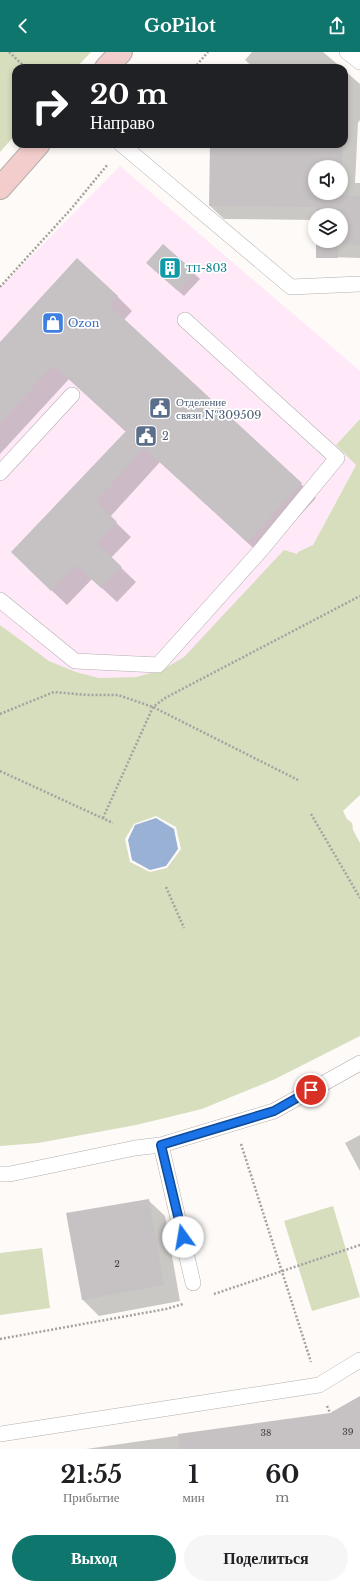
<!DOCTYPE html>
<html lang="ru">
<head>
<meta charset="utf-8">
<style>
  body { margin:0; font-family:"Libre Baskerville",serif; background:#f6f6f6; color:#202124; height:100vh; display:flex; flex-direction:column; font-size:15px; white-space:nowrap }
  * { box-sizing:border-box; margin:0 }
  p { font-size:13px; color:#757577 }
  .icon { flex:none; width:22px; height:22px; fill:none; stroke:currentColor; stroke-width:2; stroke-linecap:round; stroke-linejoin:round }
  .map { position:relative; height:1397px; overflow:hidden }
  .panel { display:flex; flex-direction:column; background:#fff; flex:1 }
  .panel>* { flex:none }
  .banner { position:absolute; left:12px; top:12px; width:336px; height:84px; border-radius:12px; box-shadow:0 2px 6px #0003; background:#202124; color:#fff; overflow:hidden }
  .fabs { position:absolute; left:308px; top:108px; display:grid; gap:8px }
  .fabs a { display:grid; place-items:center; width:40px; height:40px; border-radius:50%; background:#fff; box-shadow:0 2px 6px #0003; font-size:20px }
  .pin { position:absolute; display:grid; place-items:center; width:34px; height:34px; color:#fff; margin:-17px; border:2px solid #fff; border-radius:50%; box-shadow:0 1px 4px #0007 }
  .me { position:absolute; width:44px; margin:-22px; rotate:347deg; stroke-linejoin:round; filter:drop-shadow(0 0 3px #0008) }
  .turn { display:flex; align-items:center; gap:14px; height:84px; padding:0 12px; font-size:18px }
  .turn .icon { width:52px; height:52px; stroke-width:2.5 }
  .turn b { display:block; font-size:28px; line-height:34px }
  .eta { display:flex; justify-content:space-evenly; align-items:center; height:68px; text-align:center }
  .eta b { font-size:24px; font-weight:700; line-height:28px }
  .button { display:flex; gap:8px; margin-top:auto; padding:8px 12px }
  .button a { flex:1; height:46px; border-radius:24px; background:#0f766e; color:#fff; font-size:16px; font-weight:700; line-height:46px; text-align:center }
  .button a+a { background:#f6f6f6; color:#202124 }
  header { display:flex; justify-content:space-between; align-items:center; height:52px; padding:0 12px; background:#0f766e; color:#fff; font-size:18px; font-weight:700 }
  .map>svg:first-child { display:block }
</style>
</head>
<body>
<header><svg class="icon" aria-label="back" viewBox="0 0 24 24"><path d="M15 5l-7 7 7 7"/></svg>GoPilot<svg class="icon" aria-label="share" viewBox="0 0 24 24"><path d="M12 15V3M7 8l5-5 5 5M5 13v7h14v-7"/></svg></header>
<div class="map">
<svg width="360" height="1397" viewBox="0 0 360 1397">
  <rect width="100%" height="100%" fill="#fdfaf7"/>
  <!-- commercial -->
  <polygon fill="#ffe9f8" points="120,114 360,319 360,367 336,393 356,412 307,504 184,605 162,618 136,625 99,626 76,620 49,609 0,573 0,236"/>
  <!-- green -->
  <g fill="#d6debe" fill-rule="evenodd">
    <polygon points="0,0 91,0 76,16 16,16 16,82 0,100"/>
    <path d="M360 367V743L343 759 347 767 352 771 353 778 360 791V984L275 1027 202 1057 136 1073 38 1091 0 1094V573L49 609 76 620 99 626 136 625 162 618 184 605 284 498 297 502 298 500 313 493 356 413 336 393ZM156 764 176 775 181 797 167 816 150 820 130 810 125 787 134 772Z"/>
    <polygon points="333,1154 360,1245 312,1259 284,1169"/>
    <polygon points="42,1196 50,1256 0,1263 0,1201"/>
  </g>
  <!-- water -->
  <polygon fill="#98b1d5" points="156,766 174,777 178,797 166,814 150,818 132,808 128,788 135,773"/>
  <!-- shadow -->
  <g fill="#0003" fill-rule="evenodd">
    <polygon points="252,0 323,0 342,16 254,16 245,8"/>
    <path d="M344 18 360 32V68L358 71 355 131H360V206L330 205 317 189H341V163H315V168L224 167 210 154 211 93 343 94 341 92H344ZM315 115H341V141H315Z"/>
    <polygon points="163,193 200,227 184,244 153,217"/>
    <polygon points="117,244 132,259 124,268 316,446 262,504 160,410 110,465 131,485 111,506 136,530 117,550 92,527 67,553 27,515 126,380 69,327 0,402 0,291"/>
    <polygon points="360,1083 360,1119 345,1091"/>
    <polygon points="148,1148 165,1164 180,1249 99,1264 82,1247"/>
    <polygon points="360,1345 360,1397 86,1397 330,1362"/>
  </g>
  <!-- building -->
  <g fill="#c6c2c3">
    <polygon points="210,92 343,93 341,134 341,115 315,115 315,141 341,141 341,143 360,144 360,193 338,192 338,206 316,206 316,189 341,189 341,163 316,163 316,155 209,154"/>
    <polygon points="163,192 195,220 178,239 146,211"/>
    <polygon points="77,206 118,244 109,253 302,431 247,490 144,396 96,449 117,470 97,491 122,515 101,536 76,513 51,539 11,500 126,379 53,313 0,371 0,290"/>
    <polygon points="149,1147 164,1233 82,1248 66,1161"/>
    <polygon points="360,1344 360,1397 179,1397 178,1382 330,1361"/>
  </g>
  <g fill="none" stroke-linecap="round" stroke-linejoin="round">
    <!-- lane casing -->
    <g stroke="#b2afad" stroke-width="16">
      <g id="lane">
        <polyline points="347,0 360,10"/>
        <polyline points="121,92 291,235 360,232"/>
        <polyline points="0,421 72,343"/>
        <polyline points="0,548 75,609 158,613 261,498 337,406 185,268"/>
        <polyline points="161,1093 193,1231"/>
        <polyline points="0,1122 10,1122 135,1096 161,1093 274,1059 360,1011"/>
        <polyline points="0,1382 319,1333 360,1308"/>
      </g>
    </g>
    <!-- secondary casing -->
    <g stroke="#b2afad" stroke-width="24">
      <g id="secondary">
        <polyline points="106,16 121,0"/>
        <polyline points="0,136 39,92"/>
      </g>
    </g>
    <!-- path -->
    <g stroke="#a4a2a0" stroke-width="2.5" stroke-dasharray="2 2" stroke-linecap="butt">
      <polyline points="9,0 26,16"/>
      <polyline points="194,16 208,0"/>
      <polyline points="0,235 71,157 108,112"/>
      <polyline points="0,662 54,640 87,643 118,643 153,655 298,728"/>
      <polyline points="0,719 113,771"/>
      <polyline points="311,762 360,846"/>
      <polyline points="103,766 153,655 165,646 360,544"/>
      <polyline points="166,835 184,876"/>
      <polyline points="241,1092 311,1310"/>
      <polyline points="214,1242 360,1193"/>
      <polyline points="0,1287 166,1257 183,1252"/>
      <polyline points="327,1354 330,1361"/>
    </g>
    <!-- lane -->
    <use href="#lane" stroke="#fff" stroke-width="15"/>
    <!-- secondary -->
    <use href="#secondary" stroke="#f3cdcb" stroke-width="22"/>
  </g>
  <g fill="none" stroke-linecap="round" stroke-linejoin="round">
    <!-- route casing -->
    <g stroke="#114b97" stroke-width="10">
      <polyline id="route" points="183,1185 161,1093 274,1059 311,1038"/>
    </g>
    <!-- route -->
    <use href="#route" stroke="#1a73e8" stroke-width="7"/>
  </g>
  <!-- icons -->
  <defs>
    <g id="building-square" transform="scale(1.15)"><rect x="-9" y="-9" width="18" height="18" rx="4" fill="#0f9aa8" stroke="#fff"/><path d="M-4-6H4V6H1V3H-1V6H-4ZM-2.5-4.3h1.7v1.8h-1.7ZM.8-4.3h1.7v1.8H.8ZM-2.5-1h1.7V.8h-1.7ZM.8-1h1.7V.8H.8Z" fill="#fff"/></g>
    <g id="shop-square" transform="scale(1.15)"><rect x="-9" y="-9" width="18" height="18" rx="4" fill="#3f7fe0" stroke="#fff"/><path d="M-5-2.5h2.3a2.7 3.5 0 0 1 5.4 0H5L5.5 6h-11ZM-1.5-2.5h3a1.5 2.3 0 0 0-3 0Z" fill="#fff"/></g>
    <g id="civic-square" transform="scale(1.15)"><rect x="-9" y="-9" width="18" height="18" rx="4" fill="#5c6f8a" stroke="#fff"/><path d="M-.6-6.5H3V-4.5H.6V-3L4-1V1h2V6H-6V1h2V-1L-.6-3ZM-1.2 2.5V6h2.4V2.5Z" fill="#fff"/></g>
  </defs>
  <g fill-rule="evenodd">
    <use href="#building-square" x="170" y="216"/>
    <use href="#shop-square" x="53" y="271"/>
    <use href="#civic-square" x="160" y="356"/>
    <use href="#civic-square" x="146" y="384"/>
  </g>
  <g text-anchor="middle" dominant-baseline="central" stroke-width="3.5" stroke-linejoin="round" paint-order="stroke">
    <!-- number labels -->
    <g font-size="9" fill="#41403f">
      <text x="117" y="1211">2</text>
      <text x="348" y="1379">39</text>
      <text x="266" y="1380">38</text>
    </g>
    <!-- culture labels -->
    <g font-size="11" fill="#0d838f" stroke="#fff" text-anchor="start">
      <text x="186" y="216">ТП-803</text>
    </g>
    <!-- shop labels -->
    <g font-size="11" fill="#366cbe" stroke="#fff" text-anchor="start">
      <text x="68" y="271">Ozon</text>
    </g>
    <!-- service labels -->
    <g font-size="11" fill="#4e5e75" stroke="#fff" text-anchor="start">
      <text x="176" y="350">Отделение<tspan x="176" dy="13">связи №309509</tspan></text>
      <text x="162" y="384">2</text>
    </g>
  </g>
</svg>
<div class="fabs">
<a><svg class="icon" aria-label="sound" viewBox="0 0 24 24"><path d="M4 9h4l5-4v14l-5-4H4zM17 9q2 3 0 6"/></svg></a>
<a><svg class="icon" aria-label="layers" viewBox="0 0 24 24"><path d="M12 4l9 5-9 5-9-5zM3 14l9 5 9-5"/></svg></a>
</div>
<div class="pin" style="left:311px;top:1038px;background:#d93025"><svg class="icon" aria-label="arrive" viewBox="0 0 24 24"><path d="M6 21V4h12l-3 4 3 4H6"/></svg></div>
<svg class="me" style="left:183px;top:1185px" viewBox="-20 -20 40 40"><circle r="19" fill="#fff"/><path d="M0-13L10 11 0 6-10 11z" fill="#1a73e8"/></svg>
<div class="banner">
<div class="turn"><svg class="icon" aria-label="right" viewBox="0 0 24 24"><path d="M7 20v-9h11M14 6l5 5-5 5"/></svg><div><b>20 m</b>Направо</div></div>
</div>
</div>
<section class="panel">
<div class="eta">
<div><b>21:55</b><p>Прибытие</p></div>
<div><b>1</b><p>мин</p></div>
<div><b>60</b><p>m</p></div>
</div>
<div class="button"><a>Выход</a><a>Поделиться</a></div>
</section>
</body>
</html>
